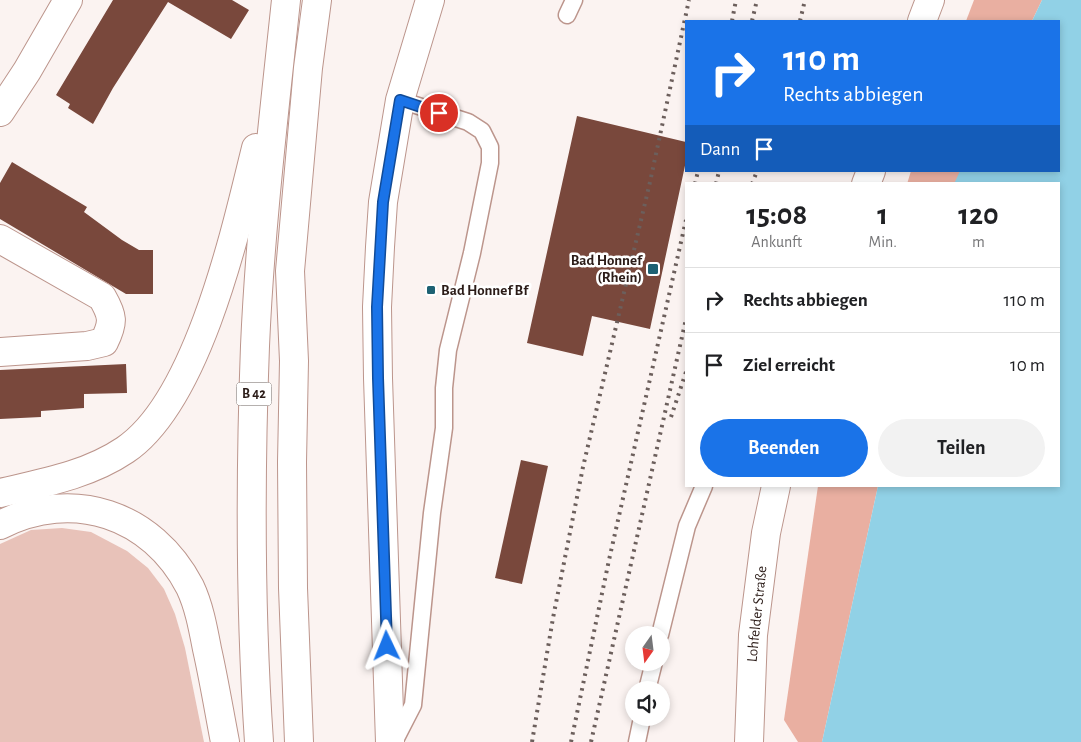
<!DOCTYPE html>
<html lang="de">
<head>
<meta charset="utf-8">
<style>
  body { margin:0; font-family:"Alegreya Sans",sans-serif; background:#f2f2f2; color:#202124; height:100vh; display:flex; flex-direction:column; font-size:19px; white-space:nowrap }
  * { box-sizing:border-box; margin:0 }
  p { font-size:16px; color:#757577 }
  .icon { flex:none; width:28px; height:28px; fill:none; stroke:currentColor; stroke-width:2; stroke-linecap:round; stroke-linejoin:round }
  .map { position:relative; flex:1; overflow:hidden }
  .panel { position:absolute; left:685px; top:182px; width:375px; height:305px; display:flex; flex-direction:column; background:#fff; border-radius:0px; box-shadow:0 2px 8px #0003 }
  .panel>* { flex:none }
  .guide { position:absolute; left:685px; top:20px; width:375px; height:152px; border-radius:0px; box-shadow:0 2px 8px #0003; background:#1a73e8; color:#fff; overflow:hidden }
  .needle { width:32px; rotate:194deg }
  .buttons { position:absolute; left:625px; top:626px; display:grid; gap:10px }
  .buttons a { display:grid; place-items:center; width:45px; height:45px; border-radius:50%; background:#fff; box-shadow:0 2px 8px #0003; font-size:25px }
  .pin { position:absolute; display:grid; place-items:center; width:42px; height:42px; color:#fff; margin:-21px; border:2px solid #fff; border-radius:50%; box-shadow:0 1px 5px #0007 }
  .me { position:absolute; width:55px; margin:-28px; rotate:358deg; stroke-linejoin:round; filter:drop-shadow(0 0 4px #0008) }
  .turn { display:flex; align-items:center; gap:18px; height:105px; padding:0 15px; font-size:22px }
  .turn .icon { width:65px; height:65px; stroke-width:2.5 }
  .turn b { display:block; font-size:35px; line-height:42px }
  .then { display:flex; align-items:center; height:48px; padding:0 15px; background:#0003; gap:10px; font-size:19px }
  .eta { display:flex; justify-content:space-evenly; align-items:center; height:85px; text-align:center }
  .eta b { font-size:30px; font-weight:600; line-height:35px }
  .cta { display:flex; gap:10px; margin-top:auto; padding:10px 15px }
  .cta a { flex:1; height:58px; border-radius:30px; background:#1a73e8; color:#fff; font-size:20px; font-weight:600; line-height:58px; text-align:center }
  .cta a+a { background:#f2f2f2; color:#202124 }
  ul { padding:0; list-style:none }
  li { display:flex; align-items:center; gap:15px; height:65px; padding:0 15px; border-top:1px solid #e0e0e0 }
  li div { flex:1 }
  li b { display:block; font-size:19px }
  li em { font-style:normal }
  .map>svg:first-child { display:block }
</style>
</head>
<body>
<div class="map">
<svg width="1081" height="742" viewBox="0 0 1081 742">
  <rect width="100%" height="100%" fill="#fbf3f1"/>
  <!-- green -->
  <polygon fill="#e8c2b9" points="62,528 91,532 127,551 148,568 164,589 175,614 185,648 204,742 0,742 0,544 31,530"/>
  <!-- forest -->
  <g fill="#e9afa1">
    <polygon points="974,0 1042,0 1032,21 966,21"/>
    <polygon points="911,171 961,171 955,184 907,184"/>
    <polygon points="818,486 878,486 822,742 798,742 784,720"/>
  </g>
  <!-- water -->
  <polygon fill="#91d1e6" points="1042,0 1081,0 1081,742 822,742 878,486 1059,486 1059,184 954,184 960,171 1059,171 1059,21 1032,21"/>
  <!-- building -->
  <g fill="#79483c">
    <polygon points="113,0 232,0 249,10 231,39 168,2 113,88 93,124 68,108 70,104 56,95"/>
    <polygon points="577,116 686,142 686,161 650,329 592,316 583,356 527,343"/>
    <polygon points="12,162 87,207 84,212 122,240 139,250 153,250 153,294 126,294 0,219 0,183"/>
    <polygon points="126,364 127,393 84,394 84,408 41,411 41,417 0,419 0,370"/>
    <polygon points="521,460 548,466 522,584 495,578"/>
  </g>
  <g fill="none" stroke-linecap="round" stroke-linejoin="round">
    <!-- service casing -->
    <g stroke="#bc958c" stroke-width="19">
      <g id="service">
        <polyline points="567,15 574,0"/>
        <polyline points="660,635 687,526 704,486"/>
        <polyline points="647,690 654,662"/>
        <polyline points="394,742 413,705 432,513 444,428 444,388 448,350 472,253 490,163 490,147 482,131 468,122 400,100"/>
        <polyline points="637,742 642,718"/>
      </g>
    </g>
    <!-- minor casing -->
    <g stroke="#bc958c" stroke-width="30">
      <g id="minor">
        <polyline points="0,112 27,71 68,0"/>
        <path d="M0 239 102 297C113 316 114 322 104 342L87 346 0 352"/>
      </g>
    </g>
    <!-- tertiary casing -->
    <g stroke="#bc958c" stroke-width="30">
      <g id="tertiary">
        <polyline points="922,21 930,0"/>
        <polyline points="866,184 871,171"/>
        <polyline points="749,742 753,635 766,533 776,486"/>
      </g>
    </g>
    <!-- secondary casing -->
    <g stroke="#bc958c" stroke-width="30">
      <polyline id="secondary" points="390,742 378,378 377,307 380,247 383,202 400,100 430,0"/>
    </g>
    <!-- trunk casing -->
    <g stroke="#bc958c" stroke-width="30">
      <g id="trunk">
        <path d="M0 493C43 483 88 475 125 450 198 401 236 230 256 148"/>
        <path d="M0 525C73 488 152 514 190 587 199 606 203 628 207 649 214 680 219 711 225 742"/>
        <path d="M259 742C250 610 250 478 255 346 260 230 274 115 286 0"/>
        <polyline points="299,742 293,588 292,462 294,361 290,271 308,68 317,0"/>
      </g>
    </g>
    <!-- service -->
    <use href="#service" stroke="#fff" stroke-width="16"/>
    <!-- minor -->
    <use href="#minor" stroke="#fff" stroke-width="28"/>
    <!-- tertiary -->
    <use href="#tertiary" stroke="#fff" stroke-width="28"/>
    <!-- secondary -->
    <use href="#secondary" stroke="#fff" stroke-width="28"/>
    <!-- trunk -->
    <use href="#trunk" stroke="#fff" stroke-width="28"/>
    <!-- rail -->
    <g stroke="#6c5f5c" stroke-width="4" stroke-dasharray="2.5 5" stroke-linecap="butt">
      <polyline points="732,21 736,0"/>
      <polyline points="752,21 757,0"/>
      <polyline points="800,21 805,0"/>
      <polyline points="695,184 698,171"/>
      <polyline points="716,184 719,171"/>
      <polyline points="752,184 757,171"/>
      <polyline points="671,417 686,372"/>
      <polyline points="532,742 553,618 583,467 650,182 689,0"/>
      <polyline points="571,742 609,560 686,220"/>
      <polyline points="591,742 686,319"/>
    </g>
  </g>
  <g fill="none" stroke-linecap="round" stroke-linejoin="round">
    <!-- route casing -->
    <g stroke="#114b97" stroke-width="12">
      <polyline id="route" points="387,646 378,378 377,307 383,202 400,100 439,113"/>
    </g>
    <!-- route -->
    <use href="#route" stroke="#1a73e8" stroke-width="9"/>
  </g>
  <!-- markers -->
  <g fill="#1d6173" stroke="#fff" stroke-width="2">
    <rect x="647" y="263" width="12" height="12" rx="2.5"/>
    <rect x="426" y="285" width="10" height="10" rx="2.5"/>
  </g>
  <g text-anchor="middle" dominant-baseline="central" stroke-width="5" stroke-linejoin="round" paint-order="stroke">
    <!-- shield labels -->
    <rect fill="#fff" stroke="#6b605d" stroke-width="1" x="236.5" y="382.5" width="35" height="23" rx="4"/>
    <g font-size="14" font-weight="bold" fill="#2b1c18">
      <text x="254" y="394">B 42</text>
    </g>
    <!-- poi labels -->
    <g font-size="15" font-weight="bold" fill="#2b1c18" stroke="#fff" text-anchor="end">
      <text x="642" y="260">Bad Honnef<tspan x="642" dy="17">(Rhein)</tspan></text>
      <text x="441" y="290" text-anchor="start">Bad Honnef Bf</text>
    </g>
    <!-- street labels -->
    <g font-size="15" fill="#2b1c18" stroke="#fff">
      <text transform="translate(757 614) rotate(-84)">Lohfelder Straße</text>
    </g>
  </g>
</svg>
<div class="buttons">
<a><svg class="needle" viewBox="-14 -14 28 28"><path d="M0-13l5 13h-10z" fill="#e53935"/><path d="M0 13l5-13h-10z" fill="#757577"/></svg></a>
<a><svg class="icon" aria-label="sound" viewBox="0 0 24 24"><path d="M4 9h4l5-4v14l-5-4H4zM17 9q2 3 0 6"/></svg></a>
</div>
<div class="pin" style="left:439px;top:113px;background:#d93025"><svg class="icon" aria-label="arrive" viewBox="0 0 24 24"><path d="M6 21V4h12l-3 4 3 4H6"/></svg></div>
<svg class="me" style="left:387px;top:646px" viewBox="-20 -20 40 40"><path d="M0-17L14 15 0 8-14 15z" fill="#1a73e8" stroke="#fff" stroke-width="4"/></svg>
<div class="guide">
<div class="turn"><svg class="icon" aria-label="right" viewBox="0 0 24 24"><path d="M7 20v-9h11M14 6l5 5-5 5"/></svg><div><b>110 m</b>Rechts abbiegen</div></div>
<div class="then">Dann<svg class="icon" aria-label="arrive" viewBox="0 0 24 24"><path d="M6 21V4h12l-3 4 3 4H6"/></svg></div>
</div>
<section class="panel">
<div class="eta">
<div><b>15:08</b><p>Ankunft</p></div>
<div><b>1</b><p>Min.</p></div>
<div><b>120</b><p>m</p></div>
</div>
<ul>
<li><svg class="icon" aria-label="right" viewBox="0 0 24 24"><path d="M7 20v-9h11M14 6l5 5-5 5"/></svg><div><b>Rechts abbiegen</b></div><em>110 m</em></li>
<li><svg class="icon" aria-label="arrive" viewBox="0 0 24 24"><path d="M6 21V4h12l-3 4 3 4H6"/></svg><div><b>Ziel erreicht</b></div><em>10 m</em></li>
</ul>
<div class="cta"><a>Beenden</a><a>Teilen</a></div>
</section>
</div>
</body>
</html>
